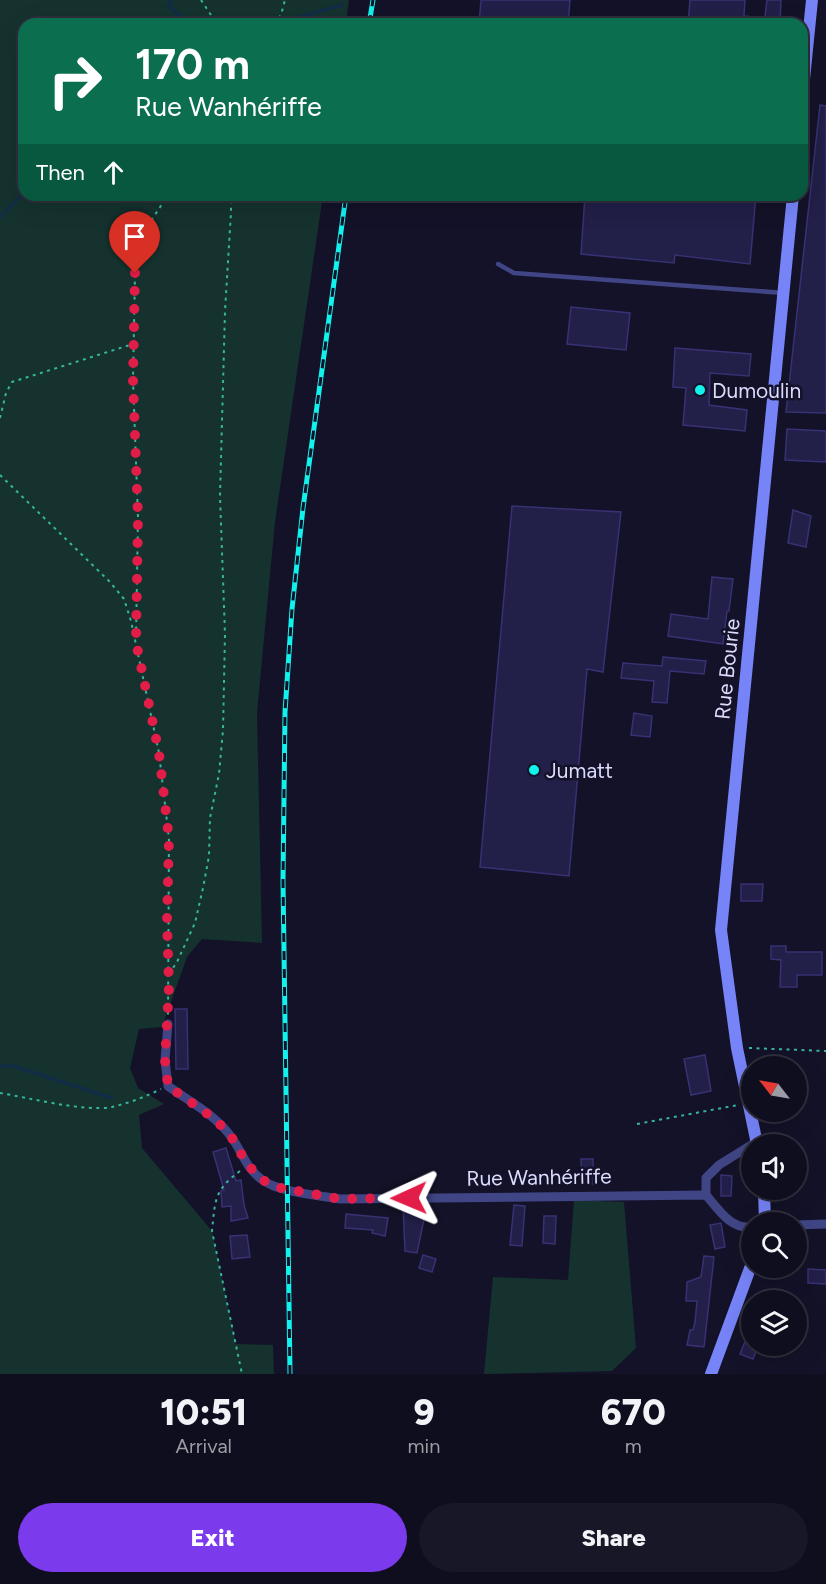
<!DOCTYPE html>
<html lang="en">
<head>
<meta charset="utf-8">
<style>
  body { margin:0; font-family:Figtree,sans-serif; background:#171727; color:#f1f3f6; height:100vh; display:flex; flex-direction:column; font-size:22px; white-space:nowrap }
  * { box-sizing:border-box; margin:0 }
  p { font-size:20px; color:#9b9ca4 }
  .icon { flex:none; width:33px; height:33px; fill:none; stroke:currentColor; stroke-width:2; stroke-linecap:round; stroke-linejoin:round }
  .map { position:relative; height:1374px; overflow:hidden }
  .sheet { display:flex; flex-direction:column; background:#0e0e1e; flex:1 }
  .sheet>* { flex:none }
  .guide { position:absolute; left:18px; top:18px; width:790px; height:183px; border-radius:18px; box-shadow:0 6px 24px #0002,0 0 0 2px #2e2e3c; background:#0b6e4f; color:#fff; overflow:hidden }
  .needle { width:39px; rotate:301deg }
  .controls { position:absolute; left:741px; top:1056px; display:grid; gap:12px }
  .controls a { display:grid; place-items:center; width:66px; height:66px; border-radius:50%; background:#0e0e1e; box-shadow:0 6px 24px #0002,0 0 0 2px #2e2e3c; font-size:30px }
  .pin { position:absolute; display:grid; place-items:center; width:51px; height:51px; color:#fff; margin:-62px -26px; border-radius:50% 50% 50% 0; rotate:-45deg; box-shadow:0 0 6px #0007 }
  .pin .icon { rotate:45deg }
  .me { position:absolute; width:66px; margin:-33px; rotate:269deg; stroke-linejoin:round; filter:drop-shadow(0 0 4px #0008) }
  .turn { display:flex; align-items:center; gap:21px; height:126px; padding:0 18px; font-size:27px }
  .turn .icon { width:78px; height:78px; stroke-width:2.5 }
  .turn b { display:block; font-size:42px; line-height:51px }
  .then { display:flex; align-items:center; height:57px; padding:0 18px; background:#0003; gap:12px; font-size:22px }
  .eta { display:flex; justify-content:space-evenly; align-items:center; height:102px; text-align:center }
  .eta b { font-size:36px; font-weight:800; line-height:42px }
  .action { display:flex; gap:12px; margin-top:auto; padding:12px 18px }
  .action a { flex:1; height:69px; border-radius:36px; background:#7c3aed; color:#fff; font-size:24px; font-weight:800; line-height:69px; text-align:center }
  .action a+a { background:#171727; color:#f1f3f6 }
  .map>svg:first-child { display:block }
</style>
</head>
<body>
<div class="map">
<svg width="826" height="1374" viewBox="0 0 826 1374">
  <rect width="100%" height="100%" fill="#131228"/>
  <!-- green -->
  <g fill="#15322e">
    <polygon points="0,0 349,0 346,24 24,24 24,195 323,195 275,522 257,713 262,943 202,939 187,957 162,1027 139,1029 130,1068 138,1088 164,1104 139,1115 142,1148 212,1231 236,1344 273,1345 274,1374 0,1374"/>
    <polygon points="574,1200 624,1202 636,1348 612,1371 484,1374 493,1277 568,1280"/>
  </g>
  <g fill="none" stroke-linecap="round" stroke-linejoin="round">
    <!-- stream -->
    <g stroke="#102c49" stroke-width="3">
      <polyline points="171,0 169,7 192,24"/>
      <polyline points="286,24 292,19 342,5"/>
      <polyline points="0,217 24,193"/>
      <polyline points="0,1066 13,1066 112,1098"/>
    </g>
  </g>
  <!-- building -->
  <g fill="#221f48" stroke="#373273" stroke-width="1.5">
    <polygon points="481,0 570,0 568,24 479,24"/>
    <polygon points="690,0 745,0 744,16 762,18 762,24 688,24"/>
    <polygon points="767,0 781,0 780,24 764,24"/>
    <polygon points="820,105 826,106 826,413 786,412"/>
    <polygon points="585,195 756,195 750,264 675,255 674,263 581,254"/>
    <polygon points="571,307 630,313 626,350 567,344"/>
    <polygon points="675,348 751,354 749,376 710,373 709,405 747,410 745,431 683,425 686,388 673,387"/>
    <polygon points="787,429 826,431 826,462 785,460"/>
    <polygon points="512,506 621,512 603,672 587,669 569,876 480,867"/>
    <polygon points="793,510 811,516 806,547 788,543"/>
    <polygon points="712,577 733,579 729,611 727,611 723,644 668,636 671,614 708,619"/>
    <polygon points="663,657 706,661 704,674 670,671 667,703 652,702 654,681 621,678 623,663 662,666"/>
    <polygon points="634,713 652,716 650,737 631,735"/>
    <polygon points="741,884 763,884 762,901 741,901"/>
    <polygon points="771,946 786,946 786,952 822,952 822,975 797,975 797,987 780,987 781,960 771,959"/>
    <polygon points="175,1009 187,1009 188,1069 176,1069"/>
    <polygon points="705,1055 711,1091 691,1095 684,1059"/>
    <polygon points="226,1148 236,1181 241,1180 244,1205 248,1218 231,1221 231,1206 222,1207 221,1191 224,1190 213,1152"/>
    <polygon points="581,1159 593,1159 593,1184 582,1184"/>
    <polygon points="721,1175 732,1176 731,1196 721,1196"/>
    <polygon points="403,1205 427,1205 417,1253 405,1251"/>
    <polygon points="514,1205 525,1206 522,1246 510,1245"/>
    <polygon points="346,1214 388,1218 385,1236 372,1233 373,1230 345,1228"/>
    <polygon points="544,1216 556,1216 555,1244 543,1243"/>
    <polygon points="721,1223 725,1247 715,1249 710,1225"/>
    <polygon points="247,1235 250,1257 232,1259 230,1236"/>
    <polygon points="423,1255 436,1259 432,1272 419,1268"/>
    <polygon points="704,1256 714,1257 704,1347 687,1345 690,1330 693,1330 695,1322 697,1301 686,1301 687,1282 701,1277"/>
    <polygon points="808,1269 826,1270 826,1284 808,1283"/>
    <polygon points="751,1327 752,1346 758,1346 753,1359 740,1354"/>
  </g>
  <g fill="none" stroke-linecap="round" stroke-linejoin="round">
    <!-- path -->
    <g stroke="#37b59e" stroke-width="2" stroke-dasharray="3 4.5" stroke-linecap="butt">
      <polyline points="201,0 217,24"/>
      <polyline points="274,24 281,15 285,0"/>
      <polyline points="0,418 6,393 12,382 133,344"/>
      <polyline points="0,475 109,581 124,599 131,621 159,753 169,839 168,1015"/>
      <polyline points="136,637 138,518 133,380 135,273 143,233 168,195"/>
      <polyline points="169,974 177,962 195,923 203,888 209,856 210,818 219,774 223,730 225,634 220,496 225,311 231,212 231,195"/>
      <polyline points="749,1048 826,1051"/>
      <path d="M0 1093C31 1098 82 1112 112 1107 129 1103 145 1097 161 1089"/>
      <polyline points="637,1124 738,1105"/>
      <path d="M240 1171C214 1190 215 1201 212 1231L242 1374"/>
    </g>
    <!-- lane -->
    <polyline stroke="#404585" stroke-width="4.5" points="498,264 514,273 784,293"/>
    <!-- street -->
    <g stroke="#404585" stroke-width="9">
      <path d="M168 1024 165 1060 168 1086C190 1102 216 1115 232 1138 242 1152 246 1168 261 1179 279 1193 318 1195 340 1199L706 1195C718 1209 731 1230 752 1227"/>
      <polyline points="706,1195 706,1178 719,1165 756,1142"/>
      <polyline points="796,1225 826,1224"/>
    </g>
    <!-- secondary -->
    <g stroke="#7784f8" stroke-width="12">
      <polyline points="802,99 812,0"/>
      <polyline points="757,1144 737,1048 721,930 793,195"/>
      <polyline points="764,1190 765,1222"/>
      <polyline points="711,1374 752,1263"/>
    </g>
    <!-- rail casing -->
    <g stroke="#12f2ed" stroke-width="5">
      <g id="rail">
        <polyline points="369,24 373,0"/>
        <polyline points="290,1374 283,881 285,712 292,609 303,508 346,195"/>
      </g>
    </g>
    <!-- rail -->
    <use href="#rail" stroke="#131228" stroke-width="3" stroke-dasharray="9" stroke-linecap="butt"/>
  </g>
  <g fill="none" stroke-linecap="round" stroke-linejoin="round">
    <!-- route -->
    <polyline stroke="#e11d48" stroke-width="10" stroke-dasharray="0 18" points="135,273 133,380 138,518 136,642 159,753 169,839 167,921 169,987 165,1060 168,1086 216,1120 232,1138 247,1164 262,1180 281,1188 340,1199 409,1198"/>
  </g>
  <!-- markers -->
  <g fill="#12f2ed" stroke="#131228" stroke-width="2">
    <circle cx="700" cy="390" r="6"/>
    <circle cx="534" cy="770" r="6"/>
  </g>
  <g text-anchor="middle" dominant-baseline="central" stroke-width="5" stroke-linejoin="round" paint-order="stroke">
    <!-- poi labels -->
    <g font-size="21" fill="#dbdbfd" stroke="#131228" text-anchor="start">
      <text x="712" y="390">Dumoulin</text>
      <text x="546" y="770">Jumatt</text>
    </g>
    <!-- street labels -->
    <g font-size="21" fill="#dbdbfd" stroke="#131228">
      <text transform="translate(727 669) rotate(-84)">Rue Bourie</text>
      <text transform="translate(539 1177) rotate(-1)">Rue Wanhériffe</text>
    </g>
  </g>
</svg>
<div class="controls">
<a><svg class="needle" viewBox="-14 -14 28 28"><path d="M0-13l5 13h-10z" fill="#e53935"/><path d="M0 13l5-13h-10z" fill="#9b9ca4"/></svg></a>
<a><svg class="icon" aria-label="sound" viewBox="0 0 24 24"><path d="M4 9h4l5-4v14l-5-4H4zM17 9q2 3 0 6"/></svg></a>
<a><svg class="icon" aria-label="search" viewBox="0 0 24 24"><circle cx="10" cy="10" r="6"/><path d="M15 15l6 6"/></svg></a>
<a><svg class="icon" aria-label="layers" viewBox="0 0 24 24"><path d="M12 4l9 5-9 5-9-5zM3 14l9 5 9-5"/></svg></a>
</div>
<div class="pin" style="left:135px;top:273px;background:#d93025"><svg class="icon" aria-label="arrive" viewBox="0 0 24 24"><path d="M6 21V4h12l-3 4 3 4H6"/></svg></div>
<svg class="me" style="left:409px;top:1198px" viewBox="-20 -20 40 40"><path d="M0-17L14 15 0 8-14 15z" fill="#e11d48" stroke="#fff" stroke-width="4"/></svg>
<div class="guide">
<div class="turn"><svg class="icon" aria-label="right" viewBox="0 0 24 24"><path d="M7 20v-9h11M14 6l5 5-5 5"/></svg><div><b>170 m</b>Rue Wanhériffe</div></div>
<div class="then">Then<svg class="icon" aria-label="ahead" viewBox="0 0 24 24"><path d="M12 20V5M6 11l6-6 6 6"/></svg></div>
</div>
</div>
<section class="sheet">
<div class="eta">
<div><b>10:51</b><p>Arrival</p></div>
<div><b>9</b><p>min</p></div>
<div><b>670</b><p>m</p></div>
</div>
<div class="action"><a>Exit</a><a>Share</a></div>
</section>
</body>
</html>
